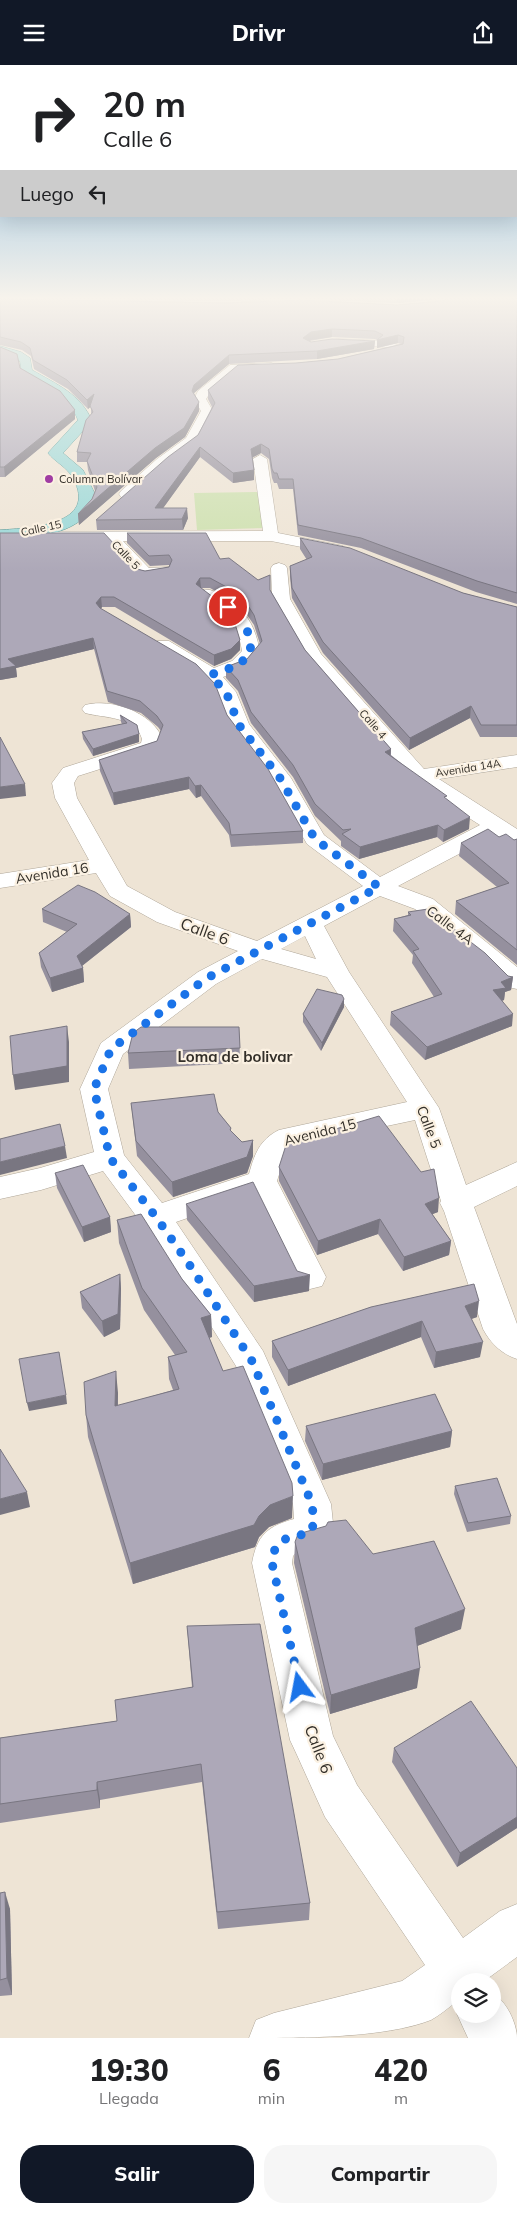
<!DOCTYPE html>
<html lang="es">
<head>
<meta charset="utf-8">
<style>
  body { margin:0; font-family:Mulish,sans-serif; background:#f6f6f6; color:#202124; height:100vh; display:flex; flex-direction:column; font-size:19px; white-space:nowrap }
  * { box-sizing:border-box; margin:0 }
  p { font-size:16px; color:#757577 }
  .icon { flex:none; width:28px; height:28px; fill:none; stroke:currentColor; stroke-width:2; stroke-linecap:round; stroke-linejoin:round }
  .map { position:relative; height:1973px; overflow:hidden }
  .drawer { display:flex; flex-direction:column; background:#fff; flex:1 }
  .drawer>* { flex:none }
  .hud { position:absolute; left:0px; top:0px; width:518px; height:152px; box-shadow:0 5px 20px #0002; background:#fff; color:#202124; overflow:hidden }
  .tools { position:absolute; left:451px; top:1908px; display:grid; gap:10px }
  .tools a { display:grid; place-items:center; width:50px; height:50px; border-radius:50%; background:#fff; box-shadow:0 5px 20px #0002; font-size:25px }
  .pin { position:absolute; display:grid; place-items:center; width:42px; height:42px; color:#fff; margin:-21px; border:2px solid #fff; border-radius:50%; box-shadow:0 1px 5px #0007 }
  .me { position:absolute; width:55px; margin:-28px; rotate:347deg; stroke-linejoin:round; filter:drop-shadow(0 0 4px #0008) }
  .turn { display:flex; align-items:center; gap:18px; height:105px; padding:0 20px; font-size:22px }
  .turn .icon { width:65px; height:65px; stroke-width:2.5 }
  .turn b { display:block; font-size:35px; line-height:42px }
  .then { display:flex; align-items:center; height:48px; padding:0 20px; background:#0003; gap:10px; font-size:19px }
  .eta { display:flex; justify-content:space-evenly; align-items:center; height:85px; text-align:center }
  .eta b { font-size:30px; font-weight:800; line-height:35px }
  .action { display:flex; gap:10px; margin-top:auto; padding:10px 20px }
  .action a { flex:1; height:58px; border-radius:20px; background:#111827; color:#fff; font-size:20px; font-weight:800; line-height:58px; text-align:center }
  .action a+a { background:#f6f6f6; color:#202124 }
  header { display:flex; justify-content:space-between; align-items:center; height:65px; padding:0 20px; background:#111827; color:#fff; font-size:22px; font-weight:800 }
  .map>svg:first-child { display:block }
</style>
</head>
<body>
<header><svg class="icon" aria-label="menu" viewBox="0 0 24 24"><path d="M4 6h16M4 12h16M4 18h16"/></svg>Drivr<svg class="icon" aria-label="share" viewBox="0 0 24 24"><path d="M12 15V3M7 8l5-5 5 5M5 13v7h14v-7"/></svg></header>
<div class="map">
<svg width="517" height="1973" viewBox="0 0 517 1973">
  <rect width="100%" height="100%" fill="#eee4d5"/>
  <!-- green -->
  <polygon fill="#cde0ae" points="260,427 266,463 197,465 194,428"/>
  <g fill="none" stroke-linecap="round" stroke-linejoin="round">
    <!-- minor casing -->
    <g stroke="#afa698" stroke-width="1">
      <g id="minor">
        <polygon points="236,231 272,231 267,234 204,240 148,241 143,238 148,235"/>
        <polygon points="338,274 388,276 404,283 398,286 386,282 334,279 334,275"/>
        <polygon points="272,298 278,302 276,305 237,306 208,331 206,334 213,346 197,378 167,400 131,432 121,432 119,429 121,426 157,394 186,373 201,346 194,334 198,326 230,300"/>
        <polygon points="260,390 267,394 278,468 343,481 345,484 343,487 337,489 271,476 123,476 149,503 169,502 171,506 169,510 145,514 139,513 105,476 0,477 0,467 263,466 253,394"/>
        <path d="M279 498 285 500 287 503 290 534 321 589 424 704 517 690V702L439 714 517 764V781L509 779 495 770 398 821 433 834 517 902V924L508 922 485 899 415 844 380 831 324 861 349 907 439 1043 466 1120 517 1097V1121L474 1142 517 1259V1294C502 1289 491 1279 483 1264L444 1146 440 1138 441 1136 415 1055 297 1080 285 1090 277 1116 326 1212 322 1221 310 1224 298 1221 254 1130 176 1157 263 1286 331 1439 333 1458 324 1480 296 1488 293 1491 292 1498 333 1671 357 1720 463 1873 500 1846 517 1839V1892L487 1914 488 1916H460V1939L456 1937C448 1943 440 1950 431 1955 385 1973 302 1973 249 1973L256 1955 274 1948 402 1916 425 1900 325 1752 297 1690 290 1675 252 1498C257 1470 268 1461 294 1454L293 1439 236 1301 176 1205 103 1106 41 1125 0 1134V1112L40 1103 94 1087 80 1024 101 978 198 907 238 886 157 857 110 831 96 808 0 823V809L89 795 55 733 52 718 63 703 141 678 142 674C136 651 103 653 85 648L82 644 85 640C112 633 150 647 162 672L157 686 78 711 74 718 77 733 127 821 175 847 257 876 363 821 307 779 270 715 229 660 217 629 198 608 157 584 154 580 157 576H169L214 603 232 596 242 586C237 554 228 549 201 533L198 529 201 525C210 523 215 527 223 531 246 545 255 560 260 587L246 604 223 612 236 627 249 659 291 713 324 770 380 812 480 760 411 716 306 595 272 534 271 503 273 500ZM305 871 316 894 281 884ZM262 894 327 912 407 1037 279 1065C260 1074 254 1090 249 1109L162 1138 124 1090 108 1024 123 989 216 919Z"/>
        <path d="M492 1929C506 1934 517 1959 517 1973H468L457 1949 460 1942V1949H492Z"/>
      </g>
    </g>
    <!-- major casing -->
    <g stroke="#488b89" stroke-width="1">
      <g id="major">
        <polygon points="8,231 23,231 0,240 0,234"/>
        <path d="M0 281 21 287 30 293 32 305C56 319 81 329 92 356L63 388 83 405 95 429C90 471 33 472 0 475V465C31 463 99 460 73 413 67 402 55 397 48 388L78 355C69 331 43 322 22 310L20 296 0 288Z"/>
      </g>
    </g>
    <!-- minor -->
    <use href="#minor" fill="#fff" fill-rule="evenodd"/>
    <!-- major -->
    <use href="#major" fill="#98d7d7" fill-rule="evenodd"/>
  </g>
  <!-- wall -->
  <g fill="#95909e">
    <polygon points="23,231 453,231 440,234 397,238 301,233 226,236 24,233"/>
    <polygon points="517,231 517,539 476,527 361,483 298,470 293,424 279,424 277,418 274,418 272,413 269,394 261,388 252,393 254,405 254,415 233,418 200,392 163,443 188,453 183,465 97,465 96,455 198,370 212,342 208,334 208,325 296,298 338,294 401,279 398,278 377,283 377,275 375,274 332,272 310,276 311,277 375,276 374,284 317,294 229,299 194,328 199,346 185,372 156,393 79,460 78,449 92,434 95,426 88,405 87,397 77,397 77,387 91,350 91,341 88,344 68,324 34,304 31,291 22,285 0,280 0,234 397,240"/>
    <polygon points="0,282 20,303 75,354 5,412 0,412"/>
    <polygon points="0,468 145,506 169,502 169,500 150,501 127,478 127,468 220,494 270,525 305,585 391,684 391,690 447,735 469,764 443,777 437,772 359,794 341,781 341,776 315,751 293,712 251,658 238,626 226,613 226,602 247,594 260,579 254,560 245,547 232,535 210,523 201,523 240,575 240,585 231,594 214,601 115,542 102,542 101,544 227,650 303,766 303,778 231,782 229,770 201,731 196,733 189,724 114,740 100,706 99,695 157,676 161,666 158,662 141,648 108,637 94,584 16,603 17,612 0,615"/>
    <polygon points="300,473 463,528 517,542 517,672 480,672 470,653 409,685 323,588 292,533 290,512 290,501 307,495 300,484"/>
    <polygon points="120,650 137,660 139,677 93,691 83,674 82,667 122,659 121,657"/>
    <polygon points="499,772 514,775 517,774 517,900 455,849 456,836 497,822 459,791 461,778"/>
    <polygon points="42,844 130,849 131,862 82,901 83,903 84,917 52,927 41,902 39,888 67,867 43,857"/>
    <polygon points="408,847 508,911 513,912 511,925 505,927 504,935 502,936 512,961 425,995 390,960 391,947 434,932 412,898 413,890 393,866 394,854 408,850"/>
    <polygon points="344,934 344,942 321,986 303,957 303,949"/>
    <polygon points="239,962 240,998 129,1004 128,988"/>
    <polygon points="131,1038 218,1047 231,1063 231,1066 242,1077 253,1075 253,1091 247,1108 173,1132 137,1091"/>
    <polygon points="279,1102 438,1147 432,1149 451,1176 449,1190 403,1206 378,1169 317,1190 279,1116"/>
    <polygon points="55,1108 110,1152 111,1167 84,1177 57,1123"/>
    <polygon points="186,1139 297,1206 309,1226 254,1237 187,1155"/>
    <polygon points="117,1155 182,1214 211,1250 212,1272 209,1273 223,1306 292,1453 269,1462 259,1472 255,1482 133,1519 88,1372 86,1350 118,1328 118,1341 173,1325 169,1314 168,1292 175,1290 144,1245 119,1178"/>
    <polygon points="120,1209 121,1224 120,1264 104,1272 82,1243 80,1227"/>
    <polygon points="371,1242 477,1252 471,1254 480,1292 434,1303 421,1272 288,1321 272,1292 272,1276"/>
    <polygon points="306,1361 452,1366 450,1382 322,1415 305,1376"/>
    <polygon points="455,1421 511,1451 510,1459 467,1467 454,1429"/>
    <polygon points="295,1477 373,1489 461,1564 417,1581 417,1623 330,1649 294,1498"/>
    <polygon points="187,1561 310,1838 309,1855 218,1864 202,1717 100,1735 100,1743 0,1758 0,1673 117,1656 192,1622"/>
    <polygon points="394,1683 517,1703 517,1763 457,1802 392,1697"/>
    <polygon points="0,1828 10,1844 12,1930 0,1931"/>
  </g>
  <!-- shaded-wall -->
  <g fill="#797681">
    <polygon points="397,231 453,231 440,234 397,238"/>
    <polygon points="332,264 332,272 311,275 303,281 303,273 311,267"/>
    <polygon points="398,270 398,278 377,283 377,275"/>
    <polygon points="375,276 374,284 317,294 317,286"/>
    <polygon points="229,290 229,299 194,328 192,335 192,326 194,320"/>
    <polygon points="94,329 95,338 88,344 87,335"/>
    <polygon points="199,337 199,346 185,372 156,393 79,460 78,449"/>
    <polygon points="75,345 75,354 5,412 4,402"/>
    <polygon points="261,379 261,388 251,393 251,384"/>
    <polygon points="200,382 200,392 156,453 155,443"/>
    <polygon points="254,405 254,415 233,418 233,408"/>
    <polygon points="187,443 188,453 183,465 182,454"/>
    <polygon points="200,513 201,523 196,519"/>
    <polygon points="101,532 102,542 97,548 96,538"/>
    <polygon points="93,573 94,584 16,603 17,612 0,615 0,604 8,594"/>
    <polygon points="240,575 240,585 231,594 214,601 214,590"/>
    <polygon points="471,641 470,653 409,685 410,673"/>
    <polygon points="139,669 139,677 93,691 93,684"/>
    <polygon points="391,684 390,695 385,687"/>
    <polygon points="189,712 189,724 114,740 113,728"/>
    <polygon points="25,719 26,731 0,734 0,722"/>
    <polygon points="201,720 201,731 196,733 195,721"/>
    <polygon points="470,752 469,764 443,777 444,765"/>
    <polygon points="438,760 437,772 359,794 360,782"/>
    <polygon points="130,849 131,862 78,904 77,891"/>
    <polygon points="83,903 84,917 52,927 50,913"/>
    <polygon points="513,912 511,925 505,927 504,935 492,938 493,925 501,917"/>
    <polygon points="344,934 344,942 321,986 322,978"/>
    <polygon points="513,949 512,961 425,995 427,982"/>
    <polygon points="67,961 69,977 69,1017 15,1025 13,1010"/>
    <polygon points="253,1075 253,1091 247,1108 173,1132 172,1117"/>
    <polygon points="65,1081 67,1093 0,1110 0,1097"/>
    <polygon points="439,1133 438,1147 423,1153 425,1139"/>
    <polygon points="110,1152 111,1167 84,1177 82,1162"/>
    <polygon points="380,1154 378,1169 317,1190 318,1176"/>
    <polygon points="451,1176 449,1190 403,1206 404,1192"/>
    <polygon points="120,1209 121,1224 120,1264 104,1272 102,1256"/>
    <polygon points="310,1210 309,1226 254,1237 254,1221"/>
    <polygon points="479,1236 477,1252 463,1257 465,1241"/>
    <polygon points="211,1250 212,1272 201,1275 201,1253"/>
    <polygon points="422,1256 421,1272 288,1321 288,1305"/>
    <polygon points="483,1277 480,1292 434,1303 436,1287"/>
    <polygon points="116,1306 118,1328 117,1364 115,1341"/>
    <polygon points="66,1330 67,1339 29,1346 27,1338"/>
    <polygon points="452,1366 450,1382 322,1415 323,1399"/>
    <polygon points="27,1427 30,1442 0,1450 0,1434"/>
    <polygon points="293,1431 292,1453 269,1462 259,1472 255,1482 133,1519 130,1498 259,1451 270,1440"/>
    <polygon points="465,1544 461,1564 412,1583 415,1563"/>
    <polygon points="420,1603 417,1623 330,1649 331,1630"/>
    <polygon points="97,1717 100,1735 100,1743 97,1725"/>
    <polygon points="517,1752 517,1763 457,1802 460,1788"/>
    <polygon points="5,1827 10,1844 12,1930 7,1913"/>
  </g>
  <!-- building -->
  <g fill="#ada8b8" stroke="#797681">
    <polygon points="457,231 517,231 517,528 477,516 361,473 298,460 293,414 279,414 277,408 274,408 272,404 269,384 261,379 251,384 254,405 233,408 200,382 155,443 187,443 182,454 96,455 168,392 198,370 215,338 208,325 238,300 296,298 338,294 403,279 404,272 398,270 377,275 383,270 375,266 332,264 311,267 303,273 311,277 332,274 375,276 317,286 229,290 194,320 192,326 199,337 184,363 155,383 78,449 92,434 97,422 87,396 91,388 77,387 86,355 93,347 90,341 94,329 87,335 67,315 33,295 30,283 21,277 0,272 0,234 226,238 301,235 397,240 441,236"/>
    <polygon points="0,282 17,289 20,303 60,326 75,345 4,402 0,402"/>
    <polygon points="0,468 104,468 137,504 145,506 169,502 172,495 169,490 149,491 127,468 206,468 220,494 229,493 258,515 270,510 270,525 305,585 391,684 385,687 447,731 444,732 470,752 444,765 438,760 360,782 342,769 351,764 343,765 315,739 293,700 251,647 238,615 226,602 247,594 262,576 254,550 245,536 232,525 210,513 200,513 196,519 231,546 240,575 231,584 214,590 114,532 101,532 96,538 100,543 196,599 215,619 227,650 268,704 303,766 231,770 229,758 201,720 195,721 189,712 113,728 99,695 157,676 163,660 157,651 140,636 107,626 93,573 8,594 16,601 0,604"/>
    <polygon points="300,473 350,483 463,528 517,542 517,660 481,660 471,641 410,673 323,577 292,523 290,501 312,492"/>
    <polygon points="120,650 137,660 139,669 93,684 82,667 127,658"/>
    <polygon points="0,672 25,719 0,722"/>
    <polygon points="488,764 499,772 506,769 514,775 517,774 517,885 456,836 509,818 461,778"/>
    <polygon points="78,820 95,827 130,849 77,891 83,903 50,913 39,888 77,859 42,844"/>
    <polygon points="428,844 485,888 508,911 513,912 501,917 506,923 493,925 513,949 427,982 391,947 442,929 413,886 419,884 394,854 411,850 408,847"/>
    <polygon points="317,924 342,930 344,934 322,978 303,949"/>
    <polygon points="67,961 67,1001 13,1010 10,971"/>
    <polygon points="141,962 239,962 240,983 128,988 133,968"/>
    <polygon points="214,1029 218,1047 231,1063 230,1065 242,1077 253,1075 247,1092 172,1117 136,1076 131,1038"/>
    <polygon points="379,1051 421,1107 434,1104 439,1133 425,1139 451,1176 404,1192 380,1154 318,1176 279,1102 287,1077 294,1071 329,1066"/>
    <polygon points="60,1059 65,1081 0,1097 0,1074"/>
    <polygon points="83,1100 110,1152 82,1162 55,1108"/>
    <polygon points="253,1117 297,1206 310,1210 254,1221 186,1139"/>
    <polygon points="141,1149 182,1214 211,1250 201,1253 223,1306 243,1301 292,1418 293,1431 270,1440 259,1451 254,1460 130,1498 86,1350 84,1317 116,1306 115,1341 179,1324 168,1292 187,1287 142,1223 117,1155"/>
    <polygon points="120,1209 118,1249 102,1256 80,1227"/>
    <polygon points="474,1219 479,1236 465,1241 483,1277 436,1287 422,1256 288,1305 272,1276 371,1242"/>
    <polygon points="59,1287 66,1330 27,1338 19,1294"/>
    <polygon points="435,1329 452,1366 323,1399 306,1361"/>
    <polygon points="0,1384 27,1427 0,1434"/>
    <polygon points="497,1413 511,1451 468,1458 455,1421"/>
    <polygon points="346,1455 373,1489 434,1476 465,1544 415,1563 420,1603 331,1630 295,1477 298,1469 326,1461 328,1457"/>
    <polygon points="260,1559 310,1838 217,1847 201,1699 97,1717 97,1725 0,1739 0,1673 117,1656 115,1635 193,1622 187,1561"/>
    <polygon points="471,1636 517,1703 517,1752 460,1788 394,1683"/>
    <polygon points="5,1827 7,1913 0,1915 0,1828"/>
  </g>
  <!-- sky -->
  <linearGradient id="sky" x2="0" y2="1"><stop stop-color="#77b1db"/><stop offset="0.46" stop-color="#f7f3ec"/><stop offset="1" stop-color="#f7f3ec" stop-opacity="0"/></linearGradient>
  <rect width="517" height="507" fill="url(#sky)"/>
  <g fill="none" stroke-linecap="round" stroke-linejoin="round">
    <!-- route -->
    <path stroke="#1a73e8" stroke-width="9" stroke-dasharray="0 16.2" d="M228 542C247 556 248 564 251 587L239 600 210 610 226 627 239 660 280 713 315 774 379 822 207 913 111 984 94 1024 110 1093 156 1152 187 1196 252 1296 312 1439 314 1458 310 1468C288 1473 274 1472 272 1498L300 1622"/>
  </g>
  <!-- markers -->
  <circle fill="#a03da3" stroke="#fbf1e2" stroke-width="2" cx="49" cy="414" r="5"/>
  <g text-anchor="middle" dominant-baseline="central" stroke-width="4.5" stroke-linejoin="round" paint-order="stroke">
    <!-- far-poi labels -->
    <g font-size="11" fill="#332f29" stroke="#fbf1e2" text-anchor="start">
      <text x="59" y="414">Columna Bolívar</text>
    </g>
    <!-- far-street labels -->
    <g font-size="11" fill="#332f29" stroke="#fbf1e2">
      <text transform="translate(41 463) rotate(-12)">Calle 15</text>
      <text transform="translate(126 490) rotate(46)">Calle 5</text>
      <text transform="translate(373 659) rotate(49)">Calle 4</text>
      <text transform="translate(468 703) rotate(-9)">Avenida 14A</text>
    </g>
    <!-- street labels -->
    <g font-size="14" fill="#332f29" stroke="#fbf1e2">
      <text transform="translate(52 808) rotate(-9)">Avenida 16</text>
      <text transform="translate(450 860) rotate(37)">Calle 4A</text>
      <text transform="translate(429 1062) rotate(69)">Calle 5</text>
      <text transform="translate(320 1067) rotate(-14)">Avenida 15</text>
    </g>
    <!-- neighbourhood labels -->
    <g font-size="15" font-weight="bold" fill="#332f29" stroke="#fbf1e2">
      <text x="235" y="991">Loma de bolivar</text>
    </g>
    <!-- near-street labels -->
    <g font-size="16" fill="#332f29" stroke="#fbf1e2">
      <text transform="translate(205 866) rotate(20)">Calle 6</text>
      <text transform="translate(319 1684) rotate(69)">Calle 6</text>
    </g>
  </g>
</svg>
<div class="tools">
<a><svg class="icon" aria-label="layers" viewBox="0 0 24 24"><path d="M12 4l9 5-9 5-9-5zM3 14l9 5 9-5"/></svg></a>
</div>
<div class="pin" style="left:228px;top:542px;background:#d93025"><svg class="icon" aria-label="arrive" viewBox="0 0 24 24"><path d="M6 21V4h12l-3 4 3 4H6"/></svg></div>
<svg class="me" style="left:300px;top:1622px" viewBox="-20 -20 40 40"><path d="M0-17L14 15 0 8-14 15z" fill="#1a73e8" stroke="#fff" stroke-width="4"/></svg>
<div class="hud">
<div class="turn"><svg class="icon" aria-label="right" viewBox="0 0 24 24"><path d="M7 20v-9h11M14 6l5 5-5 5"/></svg><div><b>20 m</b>Calle 6</div></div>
<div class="then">Luego<svg class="icon" aria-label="left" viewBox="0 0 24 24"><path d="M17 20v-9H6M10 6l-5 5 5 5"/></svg></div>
</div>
</div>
<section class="drawer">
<div class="eta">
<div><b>19:30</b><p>Llegada</p></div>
<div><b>6</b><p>min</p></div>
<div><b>420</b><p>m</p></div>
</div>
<div class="action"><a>Salir</a><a>Compartir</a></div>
</section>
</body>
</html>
